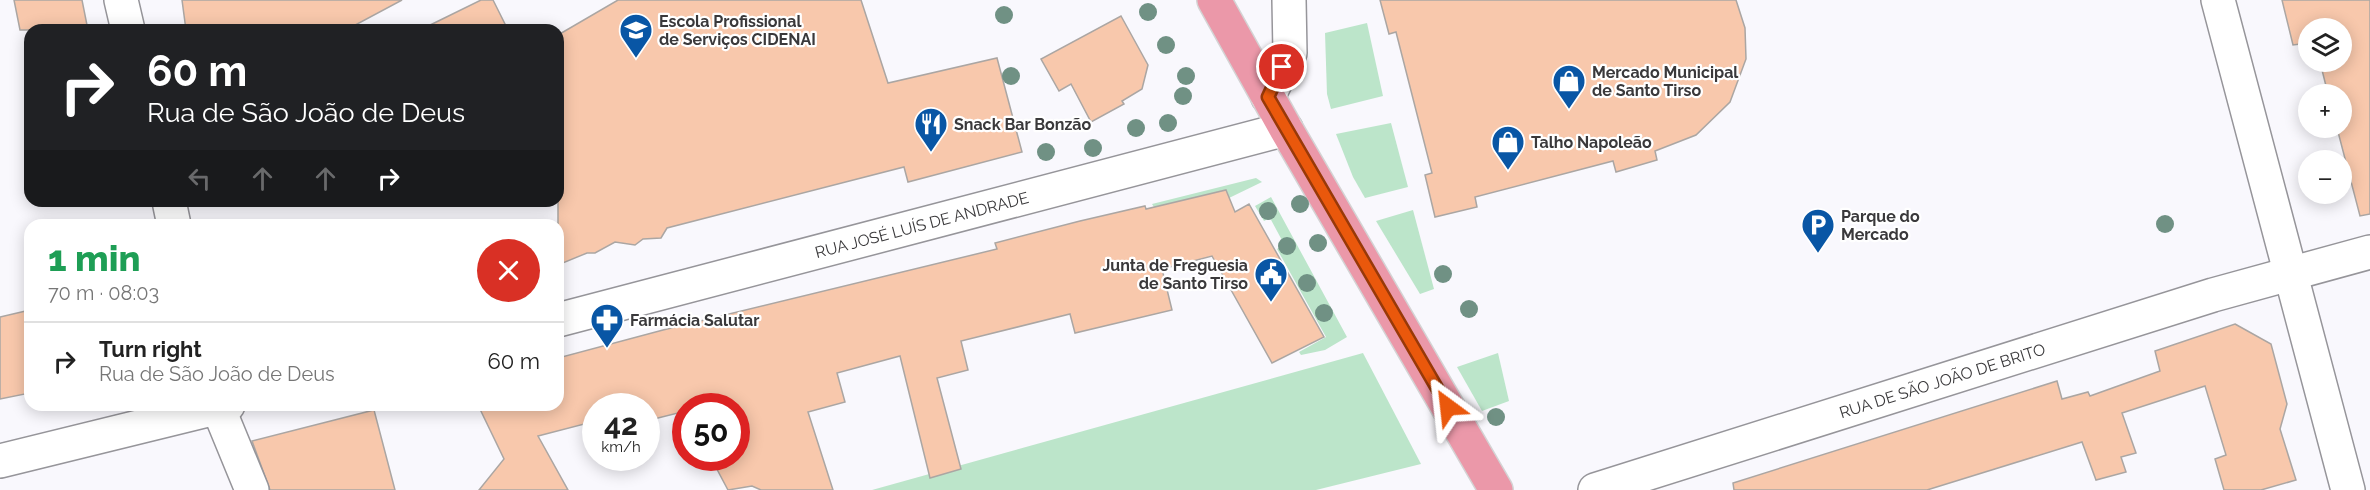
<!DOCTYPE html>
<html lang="en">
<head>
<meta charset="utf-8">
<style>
  body { margin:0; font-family:Raleway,sans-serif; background:#f6f6f6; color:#222; height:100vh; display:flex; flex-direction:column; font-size:22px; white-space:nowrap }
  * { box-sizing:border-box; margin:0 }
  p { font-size:20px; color:#767676 }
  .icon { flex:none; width:33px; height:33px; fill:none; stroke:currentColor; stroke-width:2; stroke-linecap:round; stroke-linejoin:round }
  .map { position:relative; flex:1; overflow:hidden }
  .drawer { position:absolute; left:24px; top:219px; width:540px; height:192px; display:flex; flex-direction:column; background:#fff; border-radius:18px; box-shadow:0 3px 15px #0003 }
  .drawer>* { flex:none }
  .top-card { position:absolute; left:24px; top:24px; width:540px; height:183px; border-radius:18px; box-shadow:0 3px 15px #0003; background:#202124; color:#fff; overflow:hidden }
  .buttons { position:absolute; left:2298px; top:18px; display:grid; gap:12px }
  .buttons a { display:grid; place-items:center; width:54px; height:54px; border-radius:50%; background:#fff; box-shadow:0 3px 15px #0003; font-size:30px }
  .speed { position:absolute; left:582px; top:393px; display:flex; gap:12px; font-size:30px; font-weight:700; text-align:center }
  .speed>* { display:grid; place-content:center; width:78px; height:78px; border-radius:50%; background:#fff; box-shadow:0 3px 15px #0003; line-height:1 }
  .speed small { font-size:15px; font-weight:400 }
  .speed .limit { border:9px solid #d22; background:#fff; color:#111 }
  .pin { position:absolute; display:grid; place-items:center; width:51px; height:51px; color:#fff; margin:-26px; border:3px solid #fff; border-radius:50%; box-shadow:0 2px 6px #0007 }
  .me { position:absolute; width:66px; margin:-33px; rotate:330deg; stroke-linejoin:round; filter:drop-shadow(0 0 4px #0008) }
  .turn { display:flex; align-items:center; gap:21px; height:126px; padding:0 24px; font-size:27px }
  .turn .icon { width:78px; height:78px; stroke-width:2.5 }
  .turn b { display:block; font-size:42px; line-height:51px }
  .lanes { display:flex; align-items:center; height:57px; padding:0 24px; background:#0003; justify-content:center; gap:30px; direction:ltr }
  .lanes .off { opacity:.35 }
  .round { display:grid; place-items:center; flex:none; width:63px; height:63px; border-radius:32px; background:#f6f6f6 }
  .head { display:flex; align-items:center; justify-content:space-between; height:102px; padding:0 24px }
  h1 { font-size:36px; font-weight:800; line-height:45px; color:#1e9e55 }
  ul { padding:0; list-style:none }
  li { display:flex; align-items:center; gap:18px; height:78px; padding:0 24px; border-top:2px solid #e0e0e0 }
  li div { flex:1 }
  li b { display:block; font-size:22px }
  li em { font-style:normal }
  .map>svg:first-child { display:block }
</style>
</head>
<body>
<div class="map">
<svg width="2370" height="490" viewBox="0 0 2370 490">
  <rect width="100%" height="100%" fill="#f9f8fd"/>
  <!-- green -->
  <g fill="#bce5ca">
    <polygon points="1367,23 1383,96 1331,109 1327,94 1325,33"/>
    <polygon points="1391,123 1408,187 1365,198 1353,177 1336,134"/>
    <polygon points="1256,178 1262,182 1229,198 1225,190 1154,207 1152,204"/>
    <polygon points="1271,197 1347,337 1325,350 1301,355 1299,352 1326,337 1277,249 1284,244 1270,218 1264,221 1255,206"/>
    <polygon points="1413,210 1434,289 1420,294 1376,221"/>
    <polygon points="1363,353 1421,464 1316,490 872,490"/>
    <polygon points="1498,353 1509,401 1482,411 1457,367"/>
  </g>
  <!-- building -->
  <g fill="#f8c8ac" stroke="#aba6a3" stroke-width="1.5">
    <polygon points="14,0 82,0 88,30 20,30"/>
    <polygon points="182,0 402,0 346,30 186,30"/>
    <polygon points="481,0 493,0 508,30 420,30"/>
    <polygon points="618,0 861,0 888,83 997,58 1022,152 908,182 904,167 667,228 661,238 643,239 635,245 615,242 595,253 587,253 558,265 558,35"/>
    <polygon points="1380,0 1736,0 1745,28 1746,59 1730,102 1696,135 1655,151 1657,160 1616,172 1613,161 1475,197 1477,207 1435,217 1425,175 1432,173 1396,32 1389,34"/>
    <polygon points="2282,0 2370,0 2370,214 2360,216 2337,128 2342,128 2342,94 2328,94 2320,62 2342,62 2342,28 2308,28 2308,43 2293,45"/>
    <polygon points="1121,16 1148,65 1142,89 1122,101 1124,104 1091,122 1071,84 1059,91 1041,59"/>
    <polygon points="1226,190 1235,212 1249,204 1324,337 1272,363 1212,256 1162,269 1172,310 1075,333 1070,314 961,341 968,370 937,378 961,469 930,478 900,356 837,373 845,402 808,412 833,490 761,490 752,486 728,490 711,458 736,458 736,406 686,406 686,411 646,421 646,406 596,406 596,421 538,436 568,490 479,490 504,459 478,405 558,405 558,358 663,330 997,249 995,243 1080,221 1145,206 1146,209"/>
    <polygon points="30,310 30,393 0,399 0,317"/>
    <polygon points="2235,324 2271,344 2287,404 2280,429 2296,480 2261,490 2224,490 2215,459 2226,455 2205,386 2122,413 2136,453 2121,457 2126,472 2096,480 2082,442 1927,490 1734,490 1733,483 2057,381 2062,399 2088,392 2090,396 2160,371 2155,351"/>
    <polygon points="374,410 395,490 270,490 252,441"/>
  </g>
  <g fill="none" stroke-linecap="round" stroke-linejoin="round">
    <!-- minor casing -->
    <g stroke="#96959a" stroke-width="36">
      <g id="minor">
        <polyline points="121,0 128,30"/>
        <polyline points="2218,0 2348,490"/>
        <polyline points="1268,97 1290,53 1289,0"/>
        <polyline points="169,201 174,225"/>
        <path id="s1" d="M558 320 1286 129"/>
        <polyline points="217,405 252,490"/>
        <polyline points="0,461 228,405"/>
        <path id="s2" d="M1595 490 2213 295 2370 252"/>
      </g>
    </g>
    <!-- major casing -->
    <g stroke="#d4d3d4" stroke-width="36">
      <polyline id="major" points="1214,0 1286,129 1496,490"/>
    </g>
    <!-- minor -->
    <use href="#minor" stroke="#fff" stroke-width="33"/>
    <!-- major -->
    <use href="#major" stroke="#eb98a9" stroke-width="33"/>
  </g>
  <!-- trees -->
  <g fill="#709184">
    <circle cx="1148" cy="12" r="9"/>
    <circle cx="1004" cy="15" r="9"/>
    <circle cx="1166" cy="45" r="9"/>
    <circle cx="1011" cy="76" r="9"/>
    <circle cx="1186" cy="76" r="9"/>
    <circle cx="1183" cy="96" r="9"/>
    <circle cx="1168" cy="123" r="9"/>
    <circle cx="1136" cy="128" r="9"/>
    <circle cx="1093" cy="148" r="9"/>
    <circle cx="1046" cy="152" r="9"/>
    <circle cx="1300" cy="204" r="9"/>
    <circle cx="1268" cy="211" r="9"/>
    <circle cx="2165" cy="224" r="9"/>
    <circle cx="1318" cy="243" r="9"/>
    <circle cx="1287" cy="246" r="9"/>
    <circle cx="1443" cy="274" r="9"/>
    <circle cx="1307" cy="283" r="9"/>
    <circle cx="1469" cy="309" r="9"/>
    <circle cx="1324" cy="313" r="9"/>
    <circle cx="1496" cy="417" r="9"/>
  </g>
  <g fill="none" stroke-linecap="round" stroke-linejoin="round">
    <!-- route casing -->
    <g stroke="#983908" stroke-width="15">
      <polyline id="route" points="1282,67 1268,97 1448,407"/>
    </g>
    <!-- route -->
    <use href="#route" stroke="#ea580c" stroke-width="10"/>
  </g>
  <!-- icons -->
  <defs>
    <g id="school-pin" transform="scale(1.725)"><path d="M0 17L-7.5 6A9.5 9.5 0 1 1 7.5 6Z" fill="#0956a5" stroke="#fff"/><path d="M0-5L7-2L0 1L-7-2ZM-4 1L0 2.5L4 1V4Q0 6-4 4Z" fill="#fff"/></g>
    <g id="shop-pin" transform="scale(1.725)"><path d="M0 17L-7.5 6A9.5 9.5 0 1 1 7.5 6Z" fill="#0956a5" stroke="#fff"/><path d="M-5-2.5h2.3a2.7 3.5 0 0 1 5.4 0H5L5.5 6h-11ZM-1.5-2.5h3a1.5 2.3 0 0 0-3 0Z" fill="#fff"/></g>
    <g id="restaurant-pin" transform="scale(1.725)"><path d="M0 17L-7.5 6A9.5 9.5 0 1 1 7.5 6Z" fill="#0956a5" stroke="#fff"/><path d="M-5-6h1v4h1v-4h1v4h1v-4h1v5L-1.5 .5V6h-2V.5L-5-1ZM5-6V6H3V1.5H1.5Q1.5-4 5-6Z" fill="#fff"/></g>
    <g id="parking-pin" transform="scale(1.725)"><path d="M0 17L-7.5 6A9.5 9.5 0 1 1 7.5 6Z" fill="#0956a5" stroke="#fff"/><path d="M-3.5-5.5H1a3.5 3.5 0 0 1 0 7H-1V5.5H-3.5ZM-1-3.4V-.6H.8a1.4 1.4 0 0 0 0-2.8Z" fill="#fff"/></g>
    <g id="civic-pin" transform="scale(1.725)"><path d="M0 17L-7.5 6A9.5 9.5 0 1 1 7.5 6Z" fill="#0956a5" stroke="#fff"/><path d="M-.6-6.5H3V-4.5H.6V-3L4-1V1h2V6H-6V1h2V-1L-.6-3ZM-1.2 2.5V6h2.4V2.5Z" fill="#fff"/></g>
    <g id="pharmacy-pin" transform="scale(1.725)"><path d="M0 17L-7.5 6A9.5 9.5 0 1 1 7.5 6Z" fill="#0956a5" stroke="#fff"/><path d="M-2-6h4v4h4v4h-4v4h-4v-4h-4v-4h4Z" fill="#fff"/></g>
  </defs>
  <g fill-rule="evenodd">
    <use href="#school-pin" x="636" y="30"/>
    <use href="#shop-pin" x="1569" y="81"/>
    <use href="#restaurant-pin" x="931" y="124"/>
    <use href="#shop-pin" x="1508" y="142"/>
    <use href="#parking-pin" x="1818" y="225"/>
    <use href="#civic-pin" x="1271" y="274"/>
    <use href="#pharmacy-pin" x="607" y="320"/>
  </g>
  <g text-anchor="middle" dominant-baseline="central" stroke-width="4.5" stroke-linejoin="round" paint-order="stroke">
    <!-- poi labels -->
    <g font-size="16" font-weight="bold" fill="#3a393b" stroke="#fff" text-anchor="start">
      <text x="659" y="21">Escola Profissional<tspan x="659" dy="18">de Serviços CIDENAI</tspan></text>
      <text x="1592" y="72">Mercado Municipal<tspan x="1592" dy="18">de Santo Tirso</tspan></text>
      <text x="954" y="124">Snack Bar Bonzão</text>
      <text x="1531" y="142">Talho Napoleão</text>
      <text x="1841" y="216">Parque do<tspan x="1841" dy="18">Mercado</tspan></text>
      <text x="1248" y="265" text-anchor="end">Junta de Freguesia<tspan x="1248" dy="18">de Santo Tirso</tspan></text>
      <text x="630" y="320">Farmácia Salutar</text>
    </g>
    <!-- street labels -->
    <g font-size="16" fill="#3a393b" stroke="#fff">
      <text stroke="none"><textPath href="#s1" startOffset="376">RUA JOSÉ LUÍS DE ANDRADE</textPath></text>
      <text stroke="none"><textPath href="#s2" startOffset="364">RUA DE SÃO JOÃO DE BRITO</textPath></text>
    </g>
  </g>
</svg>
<div class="buttons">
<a><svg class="icon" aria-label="layers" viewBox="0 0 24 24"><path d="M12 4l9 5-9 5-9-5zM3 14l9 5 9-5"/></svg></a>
<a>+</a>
<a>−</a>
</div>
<div class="speed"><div>42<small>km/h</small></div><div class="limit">50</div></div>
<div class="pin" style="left:1282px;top:67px;background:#d93025"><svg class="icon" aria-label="arrive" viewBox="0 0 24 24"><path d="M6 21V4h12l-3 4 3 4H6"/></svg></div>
<svg class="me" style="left:1448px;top:407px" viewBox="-20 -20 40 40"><path d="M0-17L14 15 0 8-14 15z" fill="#ea580c" stroke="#fff" stroke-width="4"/></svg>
<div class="top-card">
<div class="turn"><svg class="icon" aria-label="right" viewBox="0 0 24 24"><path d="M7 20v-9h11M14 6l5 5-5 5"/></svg><div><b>60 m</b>Rua de São João de Deus</div></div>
<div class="lanes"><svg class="icon off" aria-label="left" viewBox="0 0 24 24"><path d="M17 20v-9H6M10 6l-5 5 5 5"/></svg><svg class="icon off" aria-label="ahead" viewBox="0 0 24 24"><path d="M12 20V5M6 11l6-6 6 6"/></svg><svg class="icon off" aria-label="ahead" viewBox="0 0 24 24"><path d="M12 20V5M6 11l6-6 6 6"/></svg><svg class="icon" aria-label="right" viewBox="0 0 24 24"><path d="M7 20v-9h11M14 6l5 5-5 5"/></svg></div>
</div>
<section class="drawer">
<div class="head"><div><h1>1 min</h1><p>70 m · 08:03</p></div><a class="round" style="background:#d93025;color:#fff"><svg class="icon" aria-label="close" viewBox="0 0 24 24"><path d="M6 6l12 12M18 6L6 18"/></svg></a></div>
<ul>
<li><svg class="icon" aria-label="right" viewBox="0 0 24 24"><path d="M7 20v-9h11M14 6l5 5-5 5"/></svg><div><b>Turn right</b><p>Rua de São João de Deus</p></div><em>60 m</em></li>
</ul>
</section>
</div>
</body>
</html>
